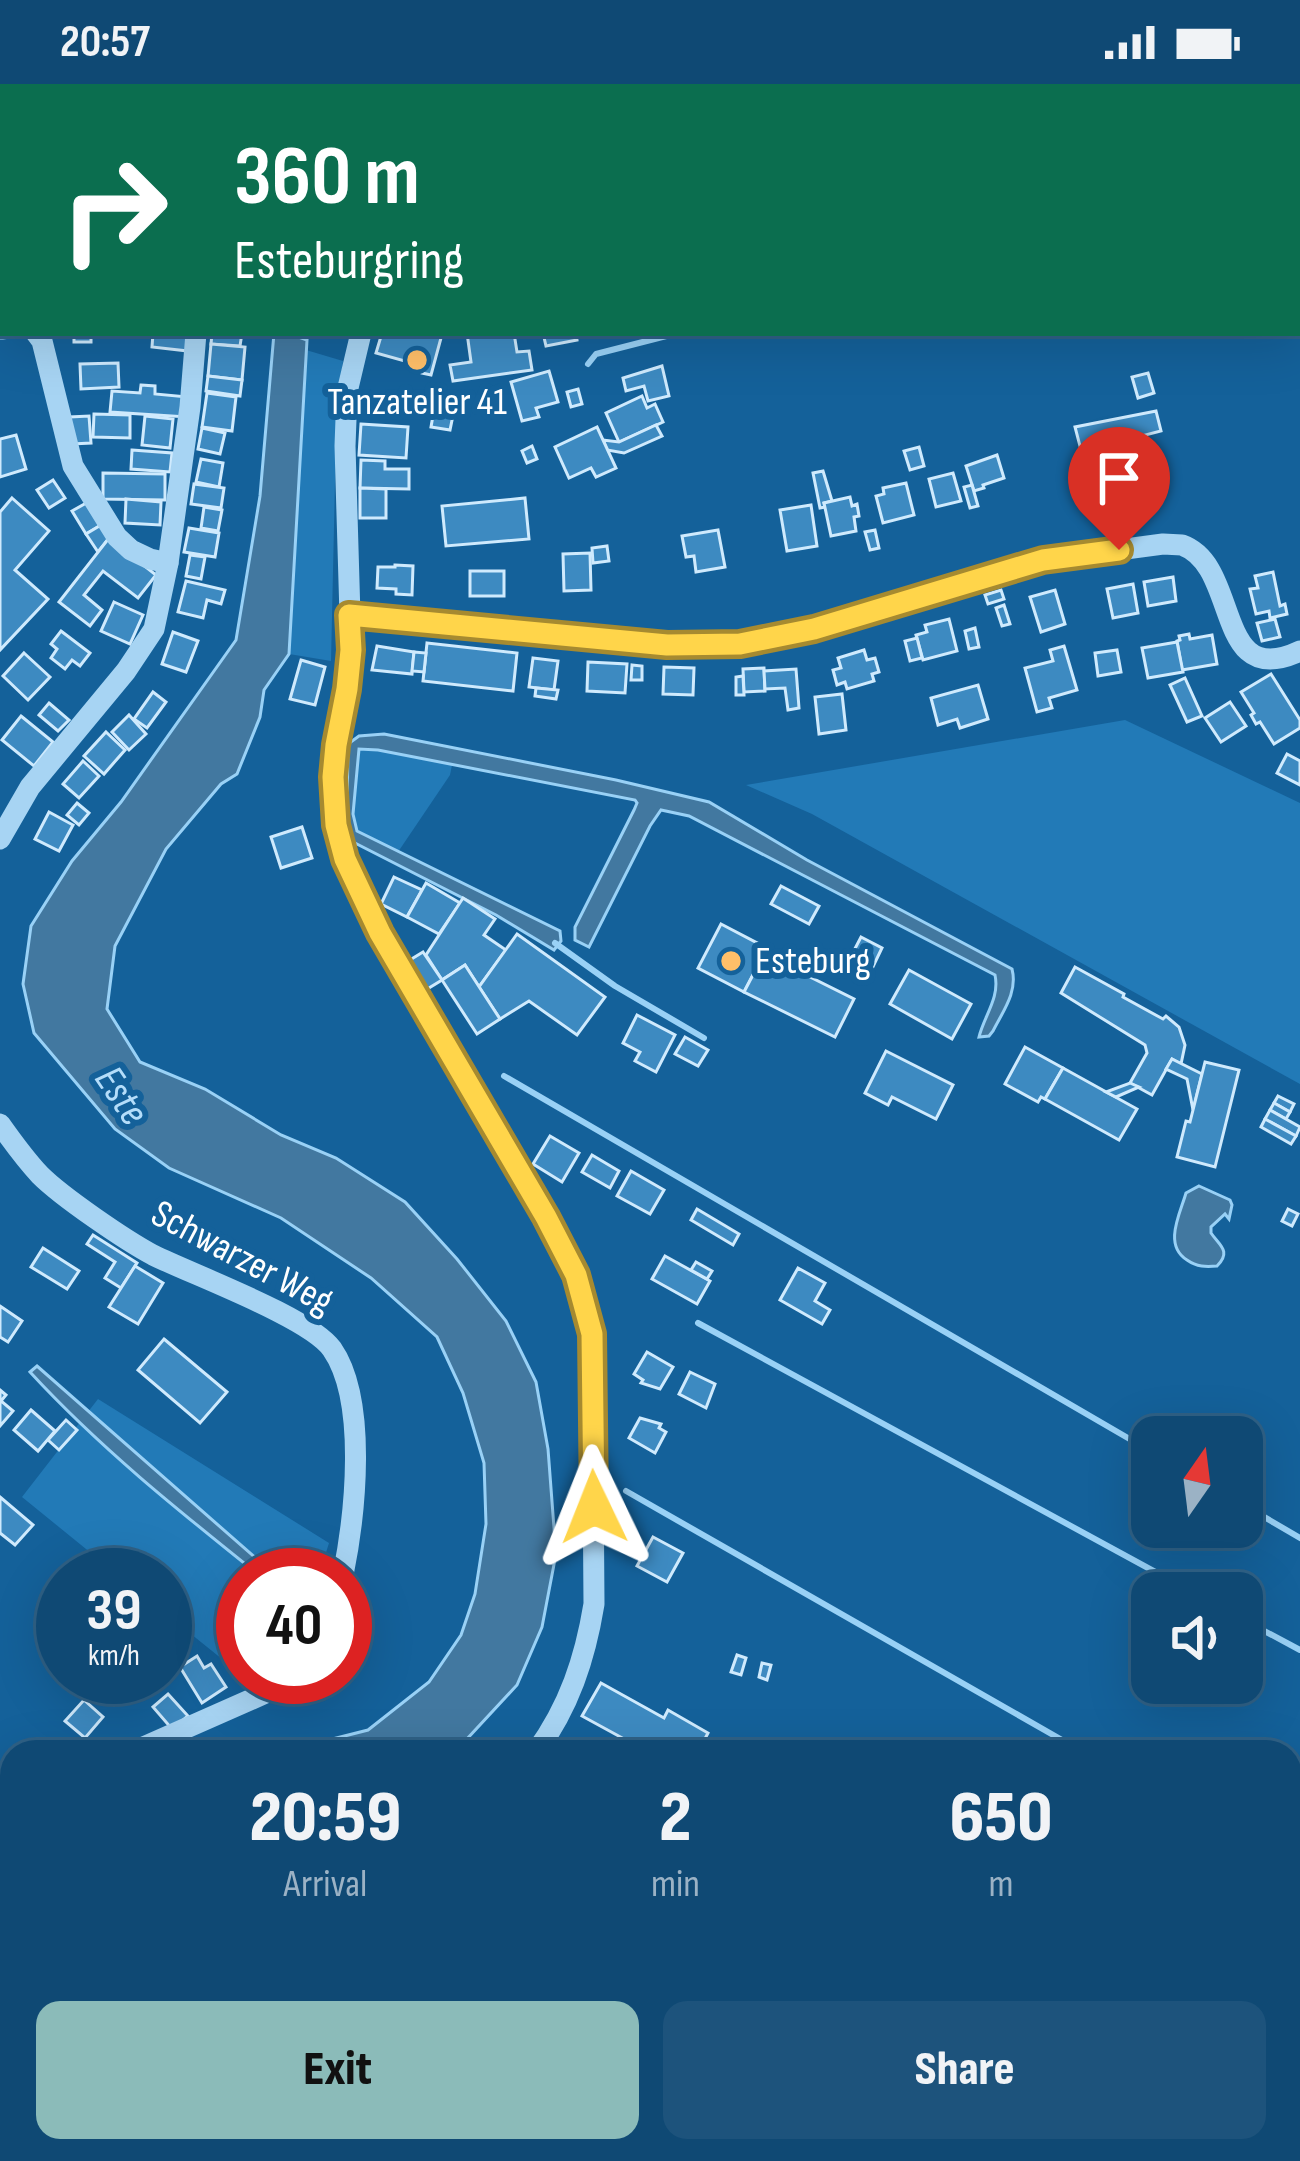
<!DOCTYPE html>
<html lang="en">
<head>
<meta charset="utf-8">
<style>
  body { margin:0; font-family:"Sofia Sans Condensed",sans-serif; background:#1d537c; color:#f1f3f6; height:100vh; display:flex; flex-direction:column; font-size:45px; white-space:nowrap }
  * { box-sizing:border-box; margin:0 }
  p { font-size:39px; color:#9bb2c5 }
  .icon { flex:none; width:66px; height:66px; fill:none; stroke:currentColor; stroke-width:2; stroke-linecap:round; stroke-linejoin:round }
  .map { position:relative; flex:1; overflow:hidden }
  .sheet { position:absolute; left:0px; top:1656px; width:1302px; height:423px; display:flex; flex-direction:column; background:#0f4974; border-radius:36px 36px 0 0; box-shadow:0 12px 48px #0002,0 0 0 3px #2f6186 }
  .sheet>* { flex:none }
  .top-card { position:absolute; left:0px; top:0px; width:1302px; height:252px; box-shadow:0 12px 48px #0002,0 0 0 3px #2f6186; background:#0b6e4f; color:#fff; overflow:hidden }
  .needle { width:78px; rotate:14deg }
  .buttons { position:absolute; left:1131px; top:1332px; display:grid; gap:24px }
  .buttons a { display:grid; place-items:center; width:132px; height:132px; border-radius:24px; background:#0f4974; box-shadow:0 12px 48px #0002,0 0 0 3px #2f6186; font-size:60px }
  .speed { position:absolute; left:36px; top:1464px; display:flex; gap:24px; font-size:60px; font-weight:700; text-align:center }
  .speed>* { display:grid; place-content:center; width:156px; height:156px; border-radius:50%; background:#0f4974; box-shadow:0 12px 48px #0002,0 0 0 3px #2f6186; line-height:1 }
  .speed small { font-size:30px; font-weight:400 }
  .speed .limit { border:18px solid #d22; background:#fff; color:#111 }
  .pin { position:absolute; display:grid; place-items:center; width:102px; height:102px; color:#fff; margin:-123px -51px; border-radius:50% 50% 50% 0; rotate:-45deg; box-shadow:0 0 12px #0007 }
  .pin .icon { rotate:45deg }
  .me { position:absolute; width:132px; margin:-66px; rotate:358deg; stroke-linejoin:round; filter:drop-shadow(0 0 9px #0008) }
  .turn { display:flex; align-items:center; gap:42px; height:252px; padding:0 36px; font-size:54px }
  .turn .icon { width:156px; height:156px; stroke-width:2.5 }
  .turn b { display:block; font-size:84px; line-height:102px }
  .eta { display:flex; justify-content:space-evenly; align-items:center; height:204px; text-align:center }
  .eta b { font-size:72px; font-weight:800; line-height:84px }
  .button { display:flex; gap:24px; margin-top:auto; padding:24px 36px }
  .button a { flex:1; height:138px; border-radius:24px; background:#8bbbb9; color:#111; font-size:48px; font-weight:800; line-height:138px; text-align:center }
  .button a+a { background:#1d537c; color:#f1f3f6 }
  .status { display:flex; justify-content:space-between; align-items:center; height:84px; padding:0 60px; background:#0f4974; direction:ltr }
  .status svg { height:33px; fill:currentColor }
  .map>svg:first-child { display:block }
</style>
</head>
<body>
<div class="status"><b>20:57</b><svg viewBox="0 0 49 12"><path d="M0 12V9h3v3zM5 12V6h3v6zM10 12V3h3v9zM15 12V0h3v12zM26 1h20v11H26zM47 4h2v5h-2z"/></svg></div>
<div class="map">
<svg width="1300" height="2077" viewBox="0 0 1300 2077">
  <rect width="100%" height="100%" fill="#14619a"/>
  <!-- green -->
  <g fill="#227ab7">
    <polygon points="306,266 343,277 336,353 331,577 289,570"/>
    <polygon points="1125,636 1300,719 1300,1000 812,730 746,701"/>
    <polygon points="365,663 452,681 450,691 398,768 357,747 351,735 357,671 359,665"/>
    <polygon points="98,1315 329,1459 319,1491 243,1491 243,1592 165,1529 165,1491 118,1491 22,1413"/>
    <polygon points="12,1961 12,2062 7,2077 0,2077 0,1983"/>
    <polygon points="447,2067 593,2067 610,2077 441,2077"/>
  </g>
  <!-- water -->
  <g fill="#4278a0" stroke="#99d1f6" stroke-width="3">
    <polygon points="274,249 301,249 301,254 307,256 289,570 264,606 260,633 237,690 221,700 166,765 115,862 107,925 140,978 205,1005 281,1051 336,1074 405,1118 457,1175 506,1237 536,1298 548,1365 556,1470 542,1543 517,1601 465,1657 447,1668 281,1668 368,1646 429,1598 461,1551 475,1510 486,1440 484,1379 463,1309 437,1253 371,1194 281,1134 169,1084 115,1045 34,949 23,900 31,842 72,777 121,718 236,556 260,412"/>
    <path d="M384 650 616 696 709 718 807 776 1012 885C1018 908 1003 927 993 947L989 952 979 953C984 932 1000 914 995 891L689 732 661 726 650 742 589 863 575 856V843L634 726 637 719 635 716 378 666 359 665 353 730 357 747 560 847 561 857 554 866 496 831 353 758 347 738 348 660 359 652Z"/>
    <path d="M1199 1102 1230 1116 1232 1121 1229 1135 1225 1130 1211 1143V1149C1219 1161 1232 1167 1217 1182 1206 1183 1197 1183 1187 1176 1163 1161 1180 1130 1186 1109Z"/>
    <path d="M37 1282 275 1491H259C179 1427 100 1364 30 1288Z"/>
    <polygon points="12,1852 12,1961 0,1983 0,1866"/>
  </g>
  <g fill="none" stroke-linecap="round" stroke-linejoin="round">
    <!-- stream -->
    <g stroke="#99d1f6" stroke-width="6">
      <polyline points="1299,16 1300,16"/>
      <polyline points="588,280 596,270 678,249"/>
      <polyline points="555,859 615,902 704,954"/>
      <polyline points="504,992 1152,1368"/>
      <polyline points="698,1239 1194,1509"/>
      <polyline points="626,1407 1083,1668"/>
      <polyline points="1242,1420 1300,1454"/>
      <polyline points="1242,1535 1300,1566"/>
      <polyline points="1290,1786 1300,1792"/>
      <polyline points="268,2067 285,2077"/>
      <polyline points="863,2067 880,2077"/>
    </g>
  </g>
  <!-- building -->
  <g fill="#3d8ac1" stroke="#cfeafd" stroke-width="3">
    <polygon points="166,0 213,0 212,3 165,3"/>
    <polygon points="625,0 692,0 682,3 626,3"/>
    <rect x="74" y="249" width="17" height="9"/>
    <polygon points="153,249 190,249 188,267 152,263"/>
    <polygon points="212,249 242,249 240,262 211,260"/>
    <polygon points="382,249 423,249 441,254 431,291 422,289 423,282 376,269"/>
    <polygon points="467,249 514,249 517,268 529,267 532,286 453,297 450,281 471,278"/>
    <polygon points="543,249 576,249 577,256 546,262"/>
    <polygon points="211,260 245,263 242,296 208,292"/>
    <polygon points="118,279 119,303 81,305 80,280"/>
    <polygon points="662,282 669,312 648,317 644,302 626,307 623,294"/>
    <polygon points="549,287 558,318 536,324 539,333 522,337 511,298"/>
    <polygon points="1148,289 1154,309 1138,314 1132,293"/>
    <polygon points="208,292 242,296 240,312 206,307"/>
    <polygon points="141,301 155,302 155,310 188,313 187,333 110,328 112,307 140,309"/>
    <polygon points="578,305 582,320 571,323 567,308"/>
    <polygon points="207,309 236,313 232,347 202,343"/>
    <polygon points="437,309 457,312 450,346 431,343"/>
    <polygon points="642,312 647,324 655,320 663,338 619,358 606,329"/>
    <polygon points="1156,327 1161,347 1122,357 1129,385 1101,391 1094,363 1081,366 1075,343"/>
    <polygon points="94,330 130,331 130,354 93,353"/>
    <polygon points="89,332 91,359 72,360 70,333"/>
    <polygon points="145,332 173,335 170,364 142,361"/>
    <polygon points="361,340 408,343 406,374 359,371"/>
    <polygon points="656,341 662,352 624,369 607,366 603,356 619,358"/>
    <polygon points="597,343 616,384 596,393 591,384 569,394 555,363"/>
    <polygon points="202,344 225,349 220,370 198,365"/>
    <polygon points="16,351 26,385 0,393 0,355"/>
    <polygon points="532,362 537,375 527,379 522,367"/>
    <polygon points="919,363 924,382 910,386 904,367"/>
    <polygon points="132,366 172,369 170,388 131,385"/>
    <polygon points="997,371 1004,394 983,401 984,404 974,407 966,382"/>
    <polygon points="201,375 223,379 219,403 196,398"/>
    <polygon points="361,376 385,377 385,385 409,385 409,405 360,404"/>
    <polygon points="823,387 832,417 824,419 825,423 820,424 813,389"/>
    <polygon points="103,389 165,390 165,416 103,415"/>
    <polygon points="953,389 961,417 936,423 929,395"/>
    <polygon points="53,396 65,414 49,424 37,406"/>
    <polygon points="906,399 914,431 883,439 876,412 884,410 883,404"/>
    <polygon points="194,400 224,404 221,424 191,420"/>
    <polygon points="972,401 978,422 970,424 964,403"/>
    <polygon points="360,404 386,405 386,434 360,434"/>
    <polygon points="850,413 852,422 857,420 859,432 854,433 856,447 831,452 824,419"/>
    <polygon points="12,414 49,447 15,486 48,515 0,566 0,428"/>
    <polygon points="525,414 529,455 446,462 442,422"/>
    <polygon points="126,415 161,418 160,441 125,439"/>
    <polygon points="88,418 101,441 86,450 72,427"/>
    <polygon points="811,421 817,462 787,467 780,426"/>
    <polygon points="204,423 222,426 218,447 201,444"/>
    <polygon points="101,441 109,454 98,468 86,450"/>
    <polygon points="189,444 219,449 215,473 184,468"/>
    <polygon points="718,446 725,483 696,488 694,472 686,473 682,452"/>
    <polygon points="875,446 879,464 870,466 865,448"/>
    <polygon points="109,454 156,491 138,514 103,487 84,511 102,526 90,542 59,518"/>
    <polygon points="607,462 609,477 593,479 592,464"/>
    <polygon points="590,469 591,506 564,507 563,470"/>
    <polygon points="190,471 205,473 201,495 186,492"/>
    <polygon points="395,481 413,482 412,511 396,510 396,505 377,504 378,483 395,483"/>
    <rect x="470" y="487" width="34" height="25"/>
    <polygon points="1273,488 1280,522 1285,520 1287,530 1270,534 1269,527 1256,530 1250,505 1258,504 1255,492"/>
    <polygon points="1173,493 1176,517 1148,522 1144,498"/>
    <polygon points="186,497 225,506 221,520 207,516 203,534 178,528"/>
    <polygon points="1133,500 1138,529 1113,534 1107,505"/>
    <polygon points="1001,506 1004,515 988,520 985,511"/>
    <polygon points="1055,506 1065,540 1041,548 1030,513"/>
    <polygon points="114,518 143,531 130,560 101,547"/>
    <polygon points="1004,521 1010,540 1002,542 996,524"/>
    <polygon points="949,535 957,567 923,576 916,551 927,548 925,541"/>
    <polygon points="1275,535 1280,553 1262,557 1257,539"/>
    <polygon points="975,544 979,563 969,565 965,547"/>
    <polygon points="61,547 90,569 80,582 72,576 65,585 51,574 57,565 51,560"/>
    <polygon points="173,548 198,557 186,588 162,580"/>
    <polygon points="1189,550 1190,555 1212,551 1217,580 1182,586 1177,557 1180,556 1179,552"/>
    <polygon points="917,554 922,574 910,577 905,557"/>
    <polygon points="1177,558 1183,588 1148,594 1142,564"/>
    <polygon points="427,559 517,569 513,607 423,597"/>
    <polygon points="377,562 414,568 412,590 372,586"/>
    <polygon points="1064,562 1077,606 1049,614 1052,624 1037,628 1025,584 1053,577 1050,566"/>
    <polygon points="864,566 867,576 875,574 879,588 872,590 874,597 847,605 845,598 837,601 833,586 841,584 838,574"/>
    <polygon points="1117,566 1121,588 1098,592 1095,569"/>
    <polygon points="414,568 426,569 424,588 412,587"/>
    <polygon points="24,569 50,593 28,616 3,592"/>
    <polygon points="533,574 558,577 554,606 529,603"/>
    <polygon points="301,576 325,583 315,621 290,615"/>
    <polygon points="588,578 627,580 625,609 587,607"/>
    <polygon points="632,581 642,582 642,596 631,596"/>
    <polygon points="664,583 694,584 693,611 663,610"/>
    <polygon points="764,584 765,607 744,608 743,585"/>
    <polygon points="796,585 799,624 788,626 785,604 765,605 764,587"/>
    <polygon points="1271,590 1300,636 1300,644 1274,660 1260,638 1256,640 1251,631 1254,629 1241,608"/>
    <polygon points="743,592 744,611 736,611 736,593"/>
    <polygon points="1185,594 1202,632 1187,638 1170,601"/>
    <polygon points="978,601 988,635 960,644 957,635 938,641 931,614"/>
    <polygon points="536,604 558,606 556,615 535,612"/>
    <polygon points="153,608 166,618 147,644 134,635"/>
    <polygon points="842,610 846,646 819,650 815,613"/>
    <polygon points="1230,618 1246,642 1221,658 1205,634"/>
    <polygon points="49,619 69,636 58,647 39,631"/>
    <polygon points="129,631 146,650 129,666 112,648"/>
    <polygon points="21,632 53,658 34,682 2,656"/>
    <polygon points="106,648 125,666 104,690 84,672"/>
    <polygon points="1287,670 1300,677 1300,701 1277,689"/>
    <polygon points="83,677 99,692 79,714 63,700"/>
    <polygon points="77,719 89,729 79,741 67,731"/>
    <polygon points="49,728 73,741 59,767 35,755"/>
    <polygon points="302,743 312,774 281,784 271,753"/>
    <polygon points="394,793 422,806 407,833 381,820"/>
    <polygon points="426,799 460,819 439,850 407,833"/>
    <polygon points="781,802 819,822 809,840 771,820"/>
    <polygon points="463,814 495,835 484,851 506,866 479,903 465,881 442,896 426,871"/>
    <polygon points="721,840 767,864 744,908 698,884"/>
    <polygon points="517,850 605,913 577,951 529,917 500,935 479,903"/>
    <polygon points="861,853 882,864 870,889 848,878"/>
    <polygon points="423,868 442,896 424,907 405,879"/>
    <polygon points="764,870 854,915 835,953 744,908"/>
    <polygon points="465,881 500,935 477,950 442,896"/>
    <polygon points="1075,883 1124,910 1123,913 1163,935 1166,932 1179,943 1185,961 1181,980 1172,975 1152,1011 1130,999 1147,969 1145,961 1061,909"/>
    <polygon points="909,886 971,920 952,955 890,920"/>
    <polygon points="637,931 675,951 656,988 635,977 640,968 623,959"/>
    <polygon points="685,953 708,966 698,982 675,970"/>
    <polygon points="1025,963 1063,984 1045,1015 1041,1013 1038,1018 1005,1000"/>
    <polygon points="886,967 953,1001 936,1035 892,1013 888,1021 865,1009"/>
    <polygon points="1172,975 1202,990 1193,1026 1187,995 1166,985"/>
    <polygon points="1205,978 1239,986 1215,1083 1177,1073 1186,1037 1190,1038"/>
    <polygon points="1063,984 1137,1025 1119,1056 1045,1015"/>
    <polygon points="1130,999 1139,1003 1116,1013 1106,1008"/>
    <polygon points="1278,1012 1294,1020 1290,1028 1274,1019"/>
    <polygon points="1274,1019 1290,1028 1286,1035 1270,1026"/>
    <polygon points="1270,1026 1300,1043 1296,1052 1265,1035"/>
    <polygon points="1265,1035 1296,1052 1291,1060 1261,1043"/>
    <polygon points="550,1052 579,1069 562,1098 533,1080"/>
    <polygon points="592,1071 619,1087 610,1104 582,1088"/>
    <polygon points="631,1087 664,1106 650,1130 617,1112"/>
    <polygon points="165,1124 195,1139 187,1155 157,1141"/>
    <polygon points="697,1125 739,1150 733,1161 691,1136"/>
    <polygon points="1288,1125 1298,1130 1292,1142 1282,1137"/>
    <polygon points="93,1151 137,1179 121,1204 105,1194 115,1178 87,1160"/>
    <polygon points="43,1164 79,1187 67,1205 31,1183"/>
    <polygon points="665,1172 710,1197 697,1220 652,1195"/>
    <polygon points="696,1178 712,1187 707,1195 691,1186"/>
    <polygon points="135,1182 163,1199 138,1240 109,1223"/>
    <polygon points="798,1184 825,1199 815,1217 830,1226 822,1240 780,1216"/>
    <polygon points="0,1222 22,1237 8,1258 0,1253"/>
    <polygon points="164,1255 227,1308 200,1339 138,1286"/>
    <polygon points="647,1268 673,1283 660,1305 641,1299 643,1296 634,1290"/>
    <polygon points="690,1288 715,1300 706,1324 679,1310"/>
    <polygon points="0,1306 6,1311 1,1317 13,1327 0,1342"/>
    <polygon points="31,1326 55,1347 38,1367 14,1346"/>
    <polygon points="640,1334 661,1340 659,1344 666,1348 655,1369 629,1354"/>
    <polygon points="66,1336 77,1346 59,1366 48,1356"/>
    <polygon points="0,1413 33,1441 15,1461 0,1449"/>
    <polygon points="653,1453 683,1469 667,1498 637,1482"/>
    <polygon points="737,1571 746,1574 741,1591 731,1588"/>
    <polygon points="197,1572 204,1584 211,1580 226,1603 202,1619 180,1583"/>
    <polygon points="762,1579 771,1581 767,1596 759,1593"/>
    <polygon points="601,1599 664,1634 668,1626 708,1649 698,1668 648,1668 582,1632"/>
    <polygon points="168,1610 188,1632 172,1645 153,1623"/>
    <polygon points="84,1616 103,1633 85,1654 65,1637"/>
    <polygon points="6,1683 12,1688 12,1717 0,1706 0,1689"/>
    <polygon points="95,2067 132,2067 146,2074 144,2077 101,2077 92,2072"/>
    <polygon points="198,2067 206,2067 223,2077 192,2077"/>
    <polygon points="342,2067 380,2067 373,2077 358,2077"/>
    <polygon points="401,2067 429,2067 436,2071 432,2077 403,2077 397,2074"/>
  </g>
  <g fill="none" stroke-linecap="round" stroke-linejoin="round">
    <!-- minor -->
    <g stroke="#a7d4f3" stroke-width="21">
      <polyline points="228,3 229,0"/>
      <polyline points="494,3 495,0"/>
      <polyline points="0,95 3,98"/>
      <polyline points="0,245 3,245"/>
      <polyline points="36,249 42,257 73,382 117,453 131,466 150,475 168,479"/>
      <path d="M361 249 347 308 345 362 351 566 347 605 336 661 333 715 336 741 345 775 380 849 546 1133 576 1191 592 1251 594 1520C585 1575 569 1623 536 1668"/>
      <path d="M349 531 667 561 739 560 814 545 1043 476 1163 460C1164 460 1181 461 1182 461 1241 482 1213 608 1300 567"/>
      <polyline points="0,755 30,703 126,587 154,545 168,479 190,323 196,249"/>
      <path d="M0 1040C12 1057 26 1076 40 1091 62 1113 125 1156 153 1171 193 1191 309 1233 332 1265 368 1317 355 1432 343 1491"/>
      <polyline points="132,1668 268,1608 281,1593"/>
      <polyline points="0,1762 12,1750"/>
      <polyline points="34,2077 39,2067"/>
    </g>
  </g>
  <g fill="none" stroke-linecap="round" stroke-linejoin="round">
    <!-- route casing -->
    <g stroke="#a68a30" stroke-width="30">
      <polyline id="route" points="594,1423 592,1250 576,1191 546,1133 380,849 345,775 336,741 333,693 336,661 347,605 351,566 349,531 667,561 740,560 814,545 1043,476 1119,466"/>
    </g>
    <!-- route -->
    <use href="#route" stroke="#ffd54a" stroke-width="21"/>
  </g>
  <!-- markers -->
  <g fill="#ffbf69" stroke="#14619a" stroke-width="4.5">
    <circle cx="417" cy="276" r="12"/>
    <circle cx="731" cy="877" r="12"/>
  </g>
  <g text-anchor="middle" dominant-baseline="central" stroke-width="12" stroke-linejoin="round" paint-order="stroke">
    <!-- poi labels -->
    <g font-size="39" fill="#fff" stroke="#14619a">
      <text x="417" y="318">Tanzatelier 41</text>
      <text x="755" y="877" text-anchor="start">Esteburg</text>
    </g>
    <!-- street labels -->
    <g font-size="39" fill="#fff" stroke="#14619a">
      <text transform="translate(242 1174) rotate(28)">Schwarzer Weg</text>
    </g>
    <!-- water labels -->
    <g font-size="42" font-style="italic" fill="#b4ddfa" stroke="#14619a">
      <text transform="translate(121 1012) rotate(56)">Este</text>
    </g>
  </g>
</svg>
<div class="buttons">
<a><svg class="needle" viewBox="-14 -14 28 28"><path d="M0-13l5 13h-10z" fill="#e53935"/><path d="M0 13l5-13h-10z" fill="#9bb2c5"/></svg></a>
<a><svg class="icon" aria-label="sound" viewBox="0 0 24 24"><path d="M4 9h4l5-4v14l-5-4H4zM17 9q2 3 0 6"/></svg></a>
</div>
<div class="speed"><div>39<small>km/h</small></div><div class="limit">40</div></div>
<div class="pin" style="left:1119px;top:466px;background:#d93025"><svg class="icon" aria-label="arrive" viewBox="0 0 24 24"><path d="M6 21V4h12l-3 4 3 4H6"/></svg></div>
<svg class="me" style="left:594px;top:1423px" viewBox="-20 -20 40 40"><path d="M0-17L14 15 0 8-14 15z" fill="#ffd54a" stroke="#fff" stroke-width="4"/></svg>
<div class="top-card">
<div class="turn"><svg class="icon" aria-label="right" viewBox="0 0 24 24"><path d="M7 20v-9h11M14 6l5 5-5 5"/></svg><div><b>360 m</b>Esteburgring</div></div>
</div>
<section class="sheet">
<div class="eta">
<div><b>20:59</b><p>Arrival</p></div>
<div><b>2</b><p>min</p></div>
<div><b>650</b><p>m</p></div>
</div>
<div class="button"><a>Exit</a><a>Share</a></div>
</section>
</div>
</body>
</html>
